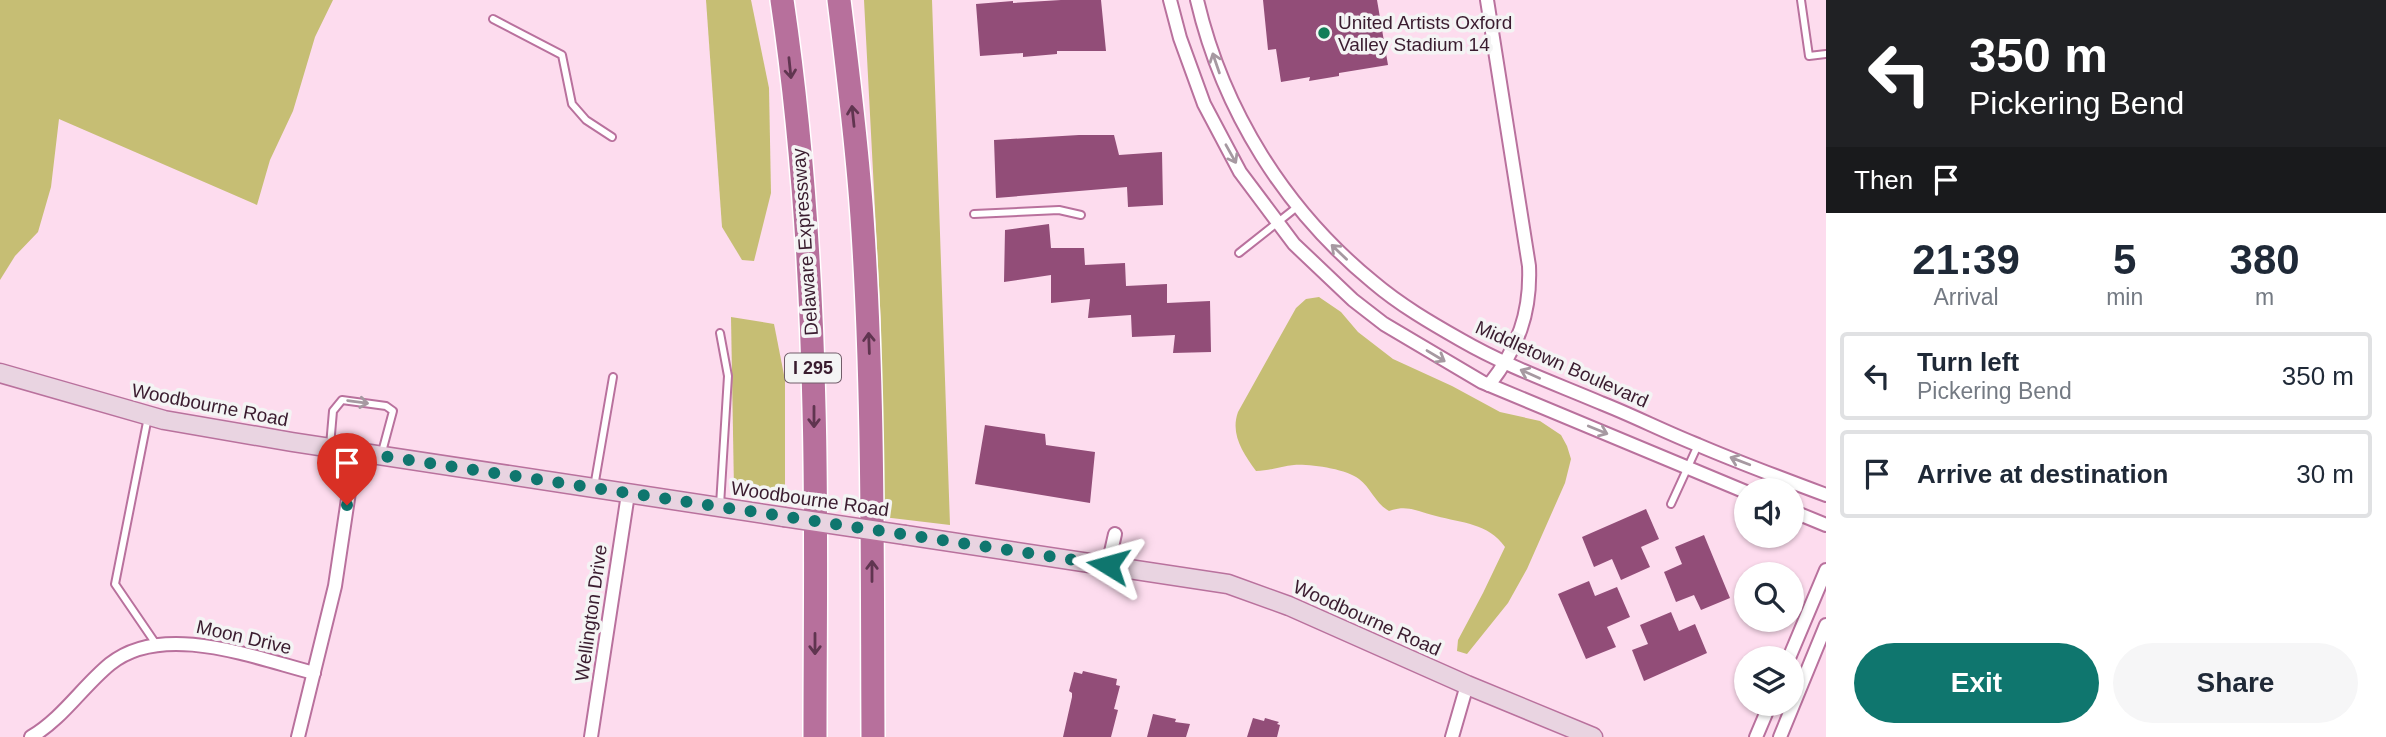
<!DOCTYPE html>
<html lang="en">
<head>
<meta charset="utf-8">
<style>
  body { margin:0; font-family:Arial,sans-serif; background:#f6f6f7; color:#1f2937; height:100vh; display:flex; flex-direction:column; font-size:26px; white-space:nowrap }
  * { box-sizing:border-box; margin:0 }
  p { font-size:23px; color:#747a83 }
  .icon { flex:none; width:38px; height:38px; fill:none; stroke:currentColor; stroke-width:2; stroke-linecap:round; stroke-linejoin:round }
  .map { position:relative; flex:1; overflow:hidden }
  .drawer { display:flex; flex-direction:column; background:#fff; width:560px }
  .drawer>* { flex:none }
  .banner { background:#202124; color:#fff; overflow:hidden }
  .tools { position:absolute; left:1734px; top:478px; display:grid; gap:14px }
  .tools a { display:grid; place-items:center; width:70px; height:70px; border-radius:50%; background:#fff; box-shadow:0 2px 5px #0004; font-size:35px }
  .pin { position:absolute; display:grid; place-items:center; width:60px; height:60px; color:#fff; margin:-72px -30px; border-radius:50% 50% 50% 0; rotate:-45deg; box-shadow:0 0 7px #0007 }
  .pin .icon { rotate:45deg }
  .me { position:absolute; width:77px; margin:-38px; rotate:278deg; stroke-linejoin:round; filter:drop-shadow(0 0 5px #0008) }
  .turn { display:flex; align-items:center; gap:24px; height:147px; padding:0 28px; font-size:32px }
  .turn .icon { width:91px; height:91px; stroke-width:2.5 }
  .turn b { display:block; font-size:49px; line-height:60px }
  .then { display:flex; align-items:center; height:66px; padding:0 28px; background:#0003; gap:14px; font-size:26px }
  .eta { display:flex; justify-content:space-evenly; align-items:center; height:119px; text-align:center }
  .eta b { font-size:42px; font-weight:700; line-height:49px }
  .action { display:flex; gap:14px; margin-top:auto; padding:14px 28px }
  .action a { flex:1; height:80px; border-radius:42px; background:#0f766e; color:#fff; font-size:28px; font-weight:700; line-height:80px; text-align:center }
  .action a+a { background:#f6f6f7; color:#1f2937 }
  ul { padding:0; list-style:none }
  li { display:flex; align-items:center; gap:21px; height:88px; margin:0 14px 10px; padding:0 14px; border:4px solid #e0e1e3; border-radius:7px }
  li div { flex:1 }
  li b { display:block; font-size:26px }
  li em { font-style:normal }
  main { display:flex; flex:1; min-height:0 }
  .map>svg:first-child { display:block }
</style>
</head>
<body>
<main>
<div class="map">
<svg width="1826" height="737" viewBox="0 0 1826 737">
  <rect width="100%" height="100%" fill="#fddcee"/>
  <!-- green -->
  <g fill="#c6be74">
    <polygon points="0,0 333,0 315,37 293,111 270,160 257,205 59,119 51,187 38,232 15,256 0,280"/>
    <polygon points="706,0 751,0 769,88 771,193 754,261 742,260 722,227"/>
    <polygon points="864,0 932,0 950,525 883,517 881,324"/>
    <path d="M1319 297 1341 312 1358 332 1393 359 1452 386 1500 412 1540 421 1561 435 1567 446 1571 459 1565 483 1527 569 1508 603 1467 654 1457 651 1458 640 1483 593 1505 547C1488 523 1462 523 1436 516 1418 512 1408 504 1389 511 1375 503 1371 488 1359 479 1346 469 1311 464 1294 465 1281 466 1270 471 1256 471 1243 453 1230 434 1238 412L1296 308 1306 299Z"/>
    <polygon points="731,317 774,324 785,380 785,496 734,490"/>
  </g>
  <!-- building -->
  <g fill="#924d78">
    <polygon points="1061,0 1101,0 1106,51 1057,51 1057,54 1023,57 1023,53 980,56 976,4 1013,1 1013,3"/>
    <polygon points="1263,0 1377,0 1388,65 1339,73 1339,76 1309,81 1310,77 1281,82 1276,49 1268,50"/>
    <polygon points="1079,135 1114,135 1119,155 1162,152 1163,205 1128,207 1127,187 996,198 994,140"/>
    <polygon points="1049,224 1051,248 1084,248 1085,265 1125,263 1126,286 1167,284 1167,303 1210,301 1211,352 1173,353 1175,335 1132,337 1131,315 1088,318 1090,299 1051,303 1051,275 1004,282 1005,230"/>
    <polygon points="985,425 1045,434 1046,445 1095,452 1090,503 975,484"/>
    <polygon points="1646,509 1659,539 1641,547 1650,567 1621,580 1612,559 1594,567 1582,537"/>
    <polygon points="1704,535 1730,598 1701,610 1694,595 1676,602 1664,572 1682,564 1675,547"/>
    <polygon points="1589,581 1595,596 1617,587 1630,617 1607,627 1616,647 1586,659 1558,594"/>
    <polygon points="1671,612 1679,631 1695,624 1707,653 1644,681 1632,650 1648,644 1640,625"/>
    <polygon points="1083,671 1117,679 1116,685 1120,686 1114,709 1118,710 1111,737 1063,737 1072,697 1072,693 1069,691 1074,672 1082,674"/>
    <polygon points="1153,714 1176,719 1175,722 1190,724 1186,737 1147,737"/>
    <polygon points="1253,718 1264,721 1265,718 1279,722 1277,724 1280,725 1277,737 1247,737"/>
  </g>
  <g fill="none" stroke-linecap="round" stroke-linejoin="round">
    <!-- service casing -->
    <g stroke="#b9719d" stroke-width="10">
      <g id="service">
        <polyline points="1801,0 1809,56 1826,54"/>
        <polyline points="493,19 562,55 572,104 586,120 612,137"/>
        <polyline points="974,214 1059,210 1081,215"/>
        <polyline points="1239,253 1297,207"/>
        <polyline points="148,417 115,584 156,644"/>
        <polyline points="330,446 333,411 342,400 386,406 393,411 382,452"/>
        <polyline points="594,487 613,377"/>
        <polyline points="1671,504 1698,445"/>
        <polyline points="720,505 728,376 720,333"/>
      </g>
    </g>
    <!-- minor casing -->
    <g stroke="#b9719d" stroke-width="16">
      <g id="minor">
        <polyline points="1170,0 1180,38 1204,104 1240,172 1294,244 1353,300 1384,324 1482,382 1746,492"/>
        <path d="M1197 0C1223 111 1285 210 1373 282 1400 305 1431 323 1461 340 1506 366 1554 383 1601 403 1634 416 1665 432 1698 445 1740 463 1783 479 1826 495"/>
        <path d="M1487 0 1529 266C1531 313 1518 348 1489 385"/>
        <polyline points="1792,511 1826,525"/>
        <polyline points="1108,565 1115,534"/>
        <polyline points="1789,658 1826,570"/>
        <path d="M31 737C63 718 82 687 110 664 163 621 255 658 314 673"/>
        <polyline points="298,737 335,586 355,452"/>
        <polyline points="591,737 628,494"/>
        <polyline points="1452,737 1467,685"/>
        <polyline points="1756,737 1770,704"/>
        <polyline points="1780,737 1826,625"/>
      </g>
    </g>
    <!-- secondary casing -->
    <g stroke="#b9719d" stroke-width="21">
      <g id="secondary">
        <polyline points="0,373 164,420 292,442 784,517"/>
        <polyline points="905,535 1228,584 1289,606 1467,685 1593,737"/>
      </g>
    </g>
    <!-- motorway casing -->
    <g stroke="#fff" stroke-width="26">
      <g id="motorway">
        <path d="M782 0C802 135 811 272 814 408 817 517 815 627 815 737"/>
        <path d="M839 0C848 72 857 144 862 217 874 390 872 564 873 737"/>
      </g>
    </g>
    <!-- service -->
    <use href="#service" stroke="#fff" stroke-width="6"/>
    <!-- minor -->
    <use href="#minor" stroke="#fff" stroke-width="12"/>
    <!-- secondary -->
    <use href="#secondary" stroke="#e9d4e1" stroke-width="18"/>
    <!-- motorway -->
    <use href="#motorway" stroke="#b7709c" stroke-width="23"/>
    <!-- secondary-bridge casing -->
    <g stroke="#b9719d" stroke-width="21" stroke-linecap="butt">
      <polyline id="secondary-bridge" points="784,517 905,535"/>
    </g>
    <!-- secondary-bridge -->
    <use href="#secondary-bridge" stroke="#e9d4e1" stroke-width="18"/>
  </g>
  <!-- one-way arrows -->
  <defs><path id="oneway-shaft" d="M-6 0H5M1.5-3L5.5 0L1.5 3" fill="none" stroke-width="1.6" stroke-linecap="round" stroke-linejoin="round" transform="scale(1.75)"/></defs>
  <g stroke="#a699a1">
    <use href="#oneway-shaft" transform="translate(1216 63) rotate(-109)"/>
    <use href="#oneway-shaft" transform="translate(1231 154) rotate(61)"/>
    <use href="#oneway-shaft" transform="translate(1339 252) rotate(-136)"/>
    <use href="#oneway-shaft" transform="translate(1436 356) rotate(31)"/>
    <use href="#oneway-shaft" transform="translate(1530 374) rotate(-156)"/>
    <use href="#oneway-shaft" transform="translate(358 402) rotate(8)"/>
    <use href="#oneway-shaft" transform="translate(1598 430) rotate(22)"/>
    <use href="#oneway-shaft" transform="translate(1740 461) rotate(-159)"/>
  </g>
  <g stroke="#603550">
    <use href="#oneway-shaft" transform="translate(790 68) rotate(84)"/>
    <use href="#oneway-shaft" transform="translate(853 116) rotate(-96)"/>
    <use href="#oneway-shaft" transform="translate(869 343) rotate(-92)"/>
    <use href="#oneway-shaft" transform="translate(814 417) rotate(90)"/>
    <use href="#oneway-shaft" transform="translate(872 571) rotate(-90)"/>
    <use href="#oneway-shaft" transform="translate(815 644) rotate(90)"/>
  </g>
  <g fill="none" stroke-linecap="round" stroke-linejoin="round">
    <!-- route -->
    <polyline stroke="#0f766e" stroke-width="12" stroke-dasharray="0 21.6" points="347,505 355,452 1108,565"/>
  </g>
  <!-- markers -->
  <circle fill="#137d58" stroke="#f4f4f4" stroke-width="2.5" cx="1324" cy="33" r="7"/>
  <g text-anchor="middle" dominant-baseline="central" stroke-width="7" stroke-linejoin="round" paint-order="stroke">
    <!-- shield labels -->
    <rect fill="#f4f4f4" stroke="#725d6a" stroke-width="2" x="785" y="353.5" width="56" height="29" rx="5"/>
    <g font-size="18" font-weight="bold" fill="#3a1c2f">
      <text x="813" y="368">I 295</text>
    </g>
    <!-- poi labels -->
    <g font-size="19" fill="#3a1c2f" stroke="#f4f4f4" text-anchor="start">
      <text x="1338" y="22">United Artists Oxford<tspan x="1338" dy="22">Valley Stadium 14</tspan></text>
    </g>
    <!-- street labels -->
    <g font-size="19" fill="#3a1c2f" stroke="#f4f4f4">
      <text transform="translate(805 242) rotate(-94)">Delaware Expressway</text>
      <text transform="translate(1562 364) rotate(24)">Middletown Boulevard</text>
      <text transform="translate(210 405) rotate(11)">Woodbourne Road</text>
      <text transform="translate(810 499) rotate(8)">Woodbourne Road</text>
      <text transform="translate(591 613) rotate(-82)">Wellington Drive</text>
      <text transform="translate(1367 618) rotate(24)">Woodbourne Road</text>
      <text transform="translate(244 637) rotate(13)">Moon Drive</text>
    </g>
  </g>
</svg>
<div class="tools">
<a><svg class="icon" aria-label="sound" viewBox="0 0 24 24"><path d="M4 9h4l5-4v14l-5-4H4zM17 9q2 3 0 6"/></svg></a>
<a><svg class="icon" aria-label="search" viewBox="0 0 24 24"><circle cx="10" cy="10" r="6"/><path d="M15 15l6 6"/></svg></a>
<a><svg class="icon" aria-label="layers" viewBox="0 0 24 24"><path d="M12 4l9 5-9 5-9-5zM3 14l9 5 9-5"/></svg></a>
</div>
<div class="pin" style="left:347px;top:505px;background:#d93025"><svg class="icon" aria-label="arrive" viewBox="0 0 24 24"><path d="M6 21V4h12l-3 4 3 4H6"/></svg></div>
<svg class="me" style="left:1108px;top:565px" viewBox="-20 -20 40 40"><path d="M0-17L14 15 0 8-14 15z" fill="#0f766e" stroke="#fff" stroke-width="4"/></svg>
</div>
<section class="drawer">
<div class="banner">
<div class="turn"><svg class="icon" aria-label="left" viewBox="0 0 24 24"><path d="M17 20v-9H6M10 6l-5 5 5 5"/></svg><div><b>350 m</b>Pickering Bend</div></div>
<div class="then">Then<svg class="icon" aria-label="arrive" viewBox="0 0 24 24"><path d="M6 21V4h12l-3 4 3 4H6"/></svg></div>
</div>
<div class="eta">
<div><b>21:39</b><p>Arrival</p></div>
<div><b>5</b><p>min</p></div>
<div><b>380</b><p>m</p></div>
</div>
<ul>
<li><svg class="icon" aria-label="left" viewBox="0 0 24 24"><path d="M17 20v-9H6M10 6l-5 5 5 5"/></svg><div><b>Turn left</b><p>Pickering Bend</p></div><em>350 m</em></li>
<li><svg class="icon" aria-label="arrive" viewBox="0 0 24 24"><path d="M6 21V4h12l-3 4 3 4H6"/></svg><div><b>Arrive at destination</b></div><em>30 m</em></li>
</ul>
<div class="action"><a>Exit</a><a>Share</a></div>
</section>
</main>
</body>
</html>
